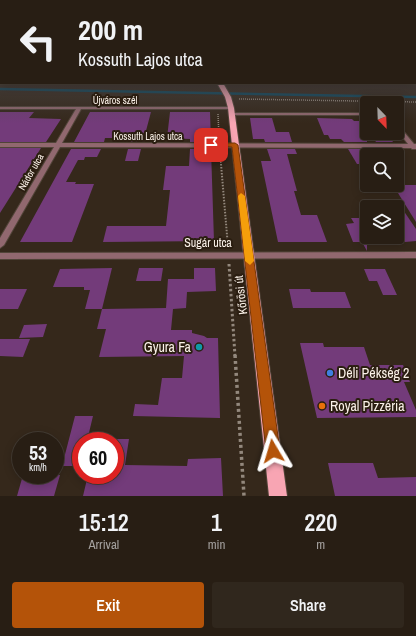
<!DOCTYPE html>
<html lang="en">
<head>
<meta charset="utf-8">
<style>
  body { margin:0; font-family:"Archivo Narrow",sans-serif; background:#30271d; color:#f1f3f6; height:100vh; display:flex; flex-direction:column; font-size:15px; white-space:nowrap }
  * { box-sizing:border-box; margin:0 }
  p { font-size:13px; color:#a5a2a0 }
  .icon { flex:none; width:22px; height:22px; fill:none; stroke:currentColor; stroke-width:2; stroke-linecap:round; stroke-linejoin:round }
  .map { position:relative; height:496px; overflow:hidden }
  .panel { display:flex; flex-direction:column; background:#281e14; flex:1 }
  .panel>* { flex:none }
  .hud { position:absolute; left:0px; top:0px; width:416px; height:84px; box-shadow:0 2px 10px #0003,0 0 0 1px #443c34; background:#281e14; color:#f1f3f6; overflow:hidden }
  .needle { width:26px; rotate:157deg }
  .buttons { position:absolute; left:360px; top:96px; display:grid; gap:8px }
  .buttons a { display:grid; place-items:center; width:44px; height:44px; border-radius:4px; background:#281e14; box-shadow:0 2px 10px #0003,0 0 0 1px #443c34; font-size:20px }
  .speed { position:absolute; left:12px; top:432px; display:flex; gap:8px; font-size:20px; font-weight:700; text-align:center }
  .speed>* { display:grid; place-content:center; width:52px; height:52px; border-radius:50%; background:#281e14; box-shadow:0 2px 10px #0003,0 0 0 1px #443c34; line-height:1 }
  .speed small { font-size:10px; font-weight:400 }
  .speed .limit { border:6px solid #d22; background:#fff; color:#111 }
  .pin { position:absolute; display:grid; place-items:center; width:34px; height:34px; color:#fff; margin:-17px; border-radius:8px; box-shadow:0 2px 6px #0006 }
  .me { position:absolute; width:44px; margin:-22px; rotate:353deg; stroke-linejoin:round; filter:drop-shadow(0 0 3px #0008) }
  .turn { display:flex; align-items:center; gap:14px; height:84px; padding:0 12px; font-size:18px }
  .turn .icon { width:52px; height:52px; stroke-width:2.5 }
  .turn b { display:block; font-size:28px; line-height:34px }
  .eta { display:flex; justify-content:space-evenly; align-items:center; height:68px; text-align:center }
  .eta b { font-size:24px; font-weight:600; line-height:28px }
  .button { display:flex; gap:8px; margin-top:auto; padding:8px 12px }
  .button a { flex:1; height:46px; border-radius:4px; background:#b45309; color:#fff; font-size:16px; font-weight:600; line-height:46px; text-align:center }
  .button a+a { background:#30271d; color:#f1f3f6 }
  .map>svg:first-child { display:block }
</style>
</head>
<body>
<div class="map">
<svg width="416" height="496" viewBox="0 0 416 496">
  <rect width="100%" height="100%" fill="#35281b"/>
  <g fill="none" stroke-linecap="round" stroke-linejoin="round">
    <!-- stream -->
    <polyline stroke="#0a4860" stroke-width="2.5" points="0,89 416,97"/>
  </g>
  <!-- building -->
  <g fill="#733b7a">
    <polygon points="0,112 34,112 29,118 61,119 46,142 0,142"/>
    <polygon points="90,112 151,112 143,142 131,142 132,138 105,138 104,142 74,142"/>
    <polygon points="170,112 210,112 211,142 190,142 190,139 167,138"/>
    <polygon points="250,118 272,118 276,132 289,132 292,142 265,142 264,139 253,139"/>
    <polygon points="317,118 352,119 354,121 367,121 367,142 344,142 341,139 330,139 328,135 324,135"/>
    <polygon points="372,136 389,136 393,142 376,142"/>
    <polygon points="0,148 41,148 0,213"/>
    <polygon points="71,149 101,149 97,157 85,157 84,160 78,160 66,182 76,182 75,184 94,184 72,242 20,242"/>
    <polygon points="128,149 141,149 138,161 125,161"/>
    <polygon points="190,149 211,149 214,241 103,242 107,226 166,226 170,190 163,190 166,166 189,166"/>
    <polygon points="267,149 295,149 297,154 287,154 297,191 294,191 301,215 317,215 327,242 278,242 261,161 271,161"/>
    <polygon points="348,149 367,149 367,164 357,164"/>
    <polygon points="381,149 398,149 402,155 385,155"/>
    <polygon points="393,185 416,185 416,222"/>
    <polygon points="397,201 416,229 416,241 405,242 397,229"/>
    <polygon points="351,218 365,218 367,222 367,251 362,242 353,242 346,224 354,223"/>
    <polygon points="112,268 102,309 85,309 90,290 84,290 84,287 53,287 60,269"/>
    <polygon points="139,268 163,268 161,281 136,281"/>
    <polygon points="194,268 215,268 216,291 187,292 186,308 173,309 171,330 192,330 192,333 204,336 207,338 218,338 220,418 133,416 135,404 158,405 162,378 182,378 184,356 99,357 106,329 97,329 102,309 166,308 168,279 194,279"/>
    <polygon points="364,269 385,269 397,295 383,295 377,281 369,281"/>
    <polygon points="0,289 27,289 18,309 0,309"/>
    <polygon points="289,289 310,289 311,292 345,292 351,308 293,308"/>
    <polygon points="47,324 43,337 19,338 24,325"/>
    <polygon points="0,339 30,339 23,357 0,356"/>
    <polygon points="300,343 323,343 324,347 364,347 370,365 403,365 410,382 404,382 416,410 416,417 317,418"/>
    <polygon points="75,416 93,416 87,441 81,441 81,466 62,466"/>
    <polygon points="115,439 129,439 125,465 187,466 188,459 221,458 223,496 83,496 88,475 115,475"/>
    <polygon points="328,463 373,463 378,478 416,477 416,496 335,496"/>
    <polygon points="23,475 60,475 54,496 17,496"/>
  </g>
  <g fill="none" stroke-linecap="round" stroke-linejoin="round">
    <!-- minor casing -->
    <g stroke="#514438" stroke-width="2">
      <g id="minor">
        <polygon points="0,107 231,107 233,108 231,109 81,109 62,143 408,144 397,130 397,125 399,126 414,144 416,144 416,149 412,149 411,148 60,147 4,245 0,248 0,238 54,147 0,147 0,143 56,143 76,109 0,109"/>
        <rect x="229" y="113" width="138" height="2"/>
        <polygon points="416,252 416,258 0,259 0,253"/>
      </g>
    </g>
    <!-- primary casing -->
    <g stroke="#514438" stroke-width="2">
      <polygon id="primary" points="217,83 223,83 231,97 234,108 287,496 269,496 228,108 225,97"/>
    </g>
    <!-- path-far3 -->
    <g stroke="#93887d" stroke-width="1.5" stroke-dasharray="1 1" stroke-linecap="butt">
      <polyline points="239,99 416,102"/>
      <polyline points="218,114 219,137"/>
      <polyline points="220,154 221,165"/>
    </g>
    <!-- path-far2 -->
    <polyline stroke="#93887d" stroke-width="2" stroke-dasharray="1.5 1.5" stroke-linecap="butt" points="221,164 228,247"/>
    <!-- path-far1 -->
    <polyline stroke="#93887d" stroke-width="3" stroke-dasharray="2.5 2.5" stroke-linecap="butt" points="229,264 235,356"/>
    <!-- path -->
    <polyline stroke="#93887d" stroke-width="3.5" stroke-dasharray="3 3" stroke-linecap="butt" points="235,355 244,496"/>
    <!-- minor -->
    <use href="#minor" fill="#91686f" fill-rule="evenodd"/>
    <!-- primary -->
    <use href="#primary" fill="#f8a5b3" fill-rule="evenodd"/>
  </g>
  <!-- sky -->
  <linearGradient id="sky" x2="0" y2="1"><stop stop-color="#1d160f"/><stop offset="0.43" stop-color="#4b484a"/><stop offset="1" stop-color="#4b484a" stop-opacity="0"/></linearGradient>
  <rect width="416" height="123" fill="url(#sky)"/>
  <!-- route -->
  <polygon fill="#b45309" stroke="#753606" points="211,143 235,143 238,145 280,451 278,456 273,458 268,456 266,451 232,147 209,146 208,145"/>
  <!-- slow -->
  <polygon fill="#f59e0b" points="241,193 245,196 254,261 250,265 245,261 238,196"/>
  <!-- markers -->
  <circle fill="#0f9aa8" stroke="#2b1e11" stroke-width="1.5" cx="199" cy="347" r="4"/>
  <circle fill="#3f7fe0" stroke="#2b1e11" stroke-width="1.5" cx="330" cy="373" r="4"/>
  <circle fill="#e8710a" stroke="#2b1e11" stroke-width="1.5" cx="322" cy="406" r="4"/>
  <g text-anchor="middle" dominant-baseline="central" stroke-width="4" stroke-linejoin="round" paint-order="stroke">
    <!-- far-street labels -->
    <g font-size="10" fill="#fbf2e9" stroke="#2b1e11">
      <text x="115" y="100">Újváros szél</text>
      <text x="148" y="136">Kossuth Lajos utca</text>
      <text transform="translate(31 172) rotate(-60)">Nádor utca</text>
    </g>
    <!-- street labels -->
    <g font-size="12" fill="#fbf2e9" stroke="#2b1e11">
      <text x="208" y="243">Sugár utca</text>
      <text transform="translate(241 295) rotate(-97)">Kőrösi út</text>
    </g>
    <!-- near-poi labels -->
    <g font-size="14" fill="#fbf2e9" stroke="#2b1e11" text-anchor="start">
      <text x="191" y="347" text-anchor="end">Gyura Fa</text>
      <text x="338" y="373">Déli Pékség 2</text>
      <text x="330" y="406">Royal Pizzéria</text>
    </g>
  </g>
</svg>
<div class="buttons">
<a><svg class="needle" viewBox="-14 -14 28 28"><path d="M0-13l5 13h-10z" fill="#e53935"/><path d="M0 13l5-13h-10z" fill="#a5a2a0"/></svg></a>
<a><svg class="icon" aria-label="search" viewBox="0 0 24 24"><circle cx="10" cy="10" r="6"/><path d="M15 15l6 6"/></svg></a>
<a><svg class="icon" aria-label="layers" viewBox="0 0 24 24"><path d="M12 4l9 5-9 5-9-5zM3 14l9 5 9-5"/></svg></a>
</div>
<div class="speed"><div>53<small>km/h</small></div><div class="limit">60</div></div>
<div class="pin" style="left:211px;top:145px;background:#d93025"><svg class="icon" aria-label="arrive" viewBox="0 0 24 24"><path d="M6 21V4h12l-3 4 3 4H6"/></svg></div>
<svg class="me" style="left:273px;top:451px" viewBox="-20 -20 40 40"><path d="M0-17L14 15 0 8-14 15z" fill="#b45309" stroke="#fff" stroke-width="4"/></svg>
<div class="hud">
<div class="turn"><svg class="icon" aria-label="left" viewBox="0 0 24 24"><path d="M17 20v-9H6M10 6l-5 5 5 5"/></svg><div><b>200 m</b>Kossuth Lajos utca</div></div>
</div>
</div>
<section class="panel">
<div class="eta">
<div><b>15:12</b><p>Arrival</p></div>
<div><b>1</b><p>min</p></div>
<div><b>220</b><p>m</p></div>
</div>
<div class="button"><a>Exit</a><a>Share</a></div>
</section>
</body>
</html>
